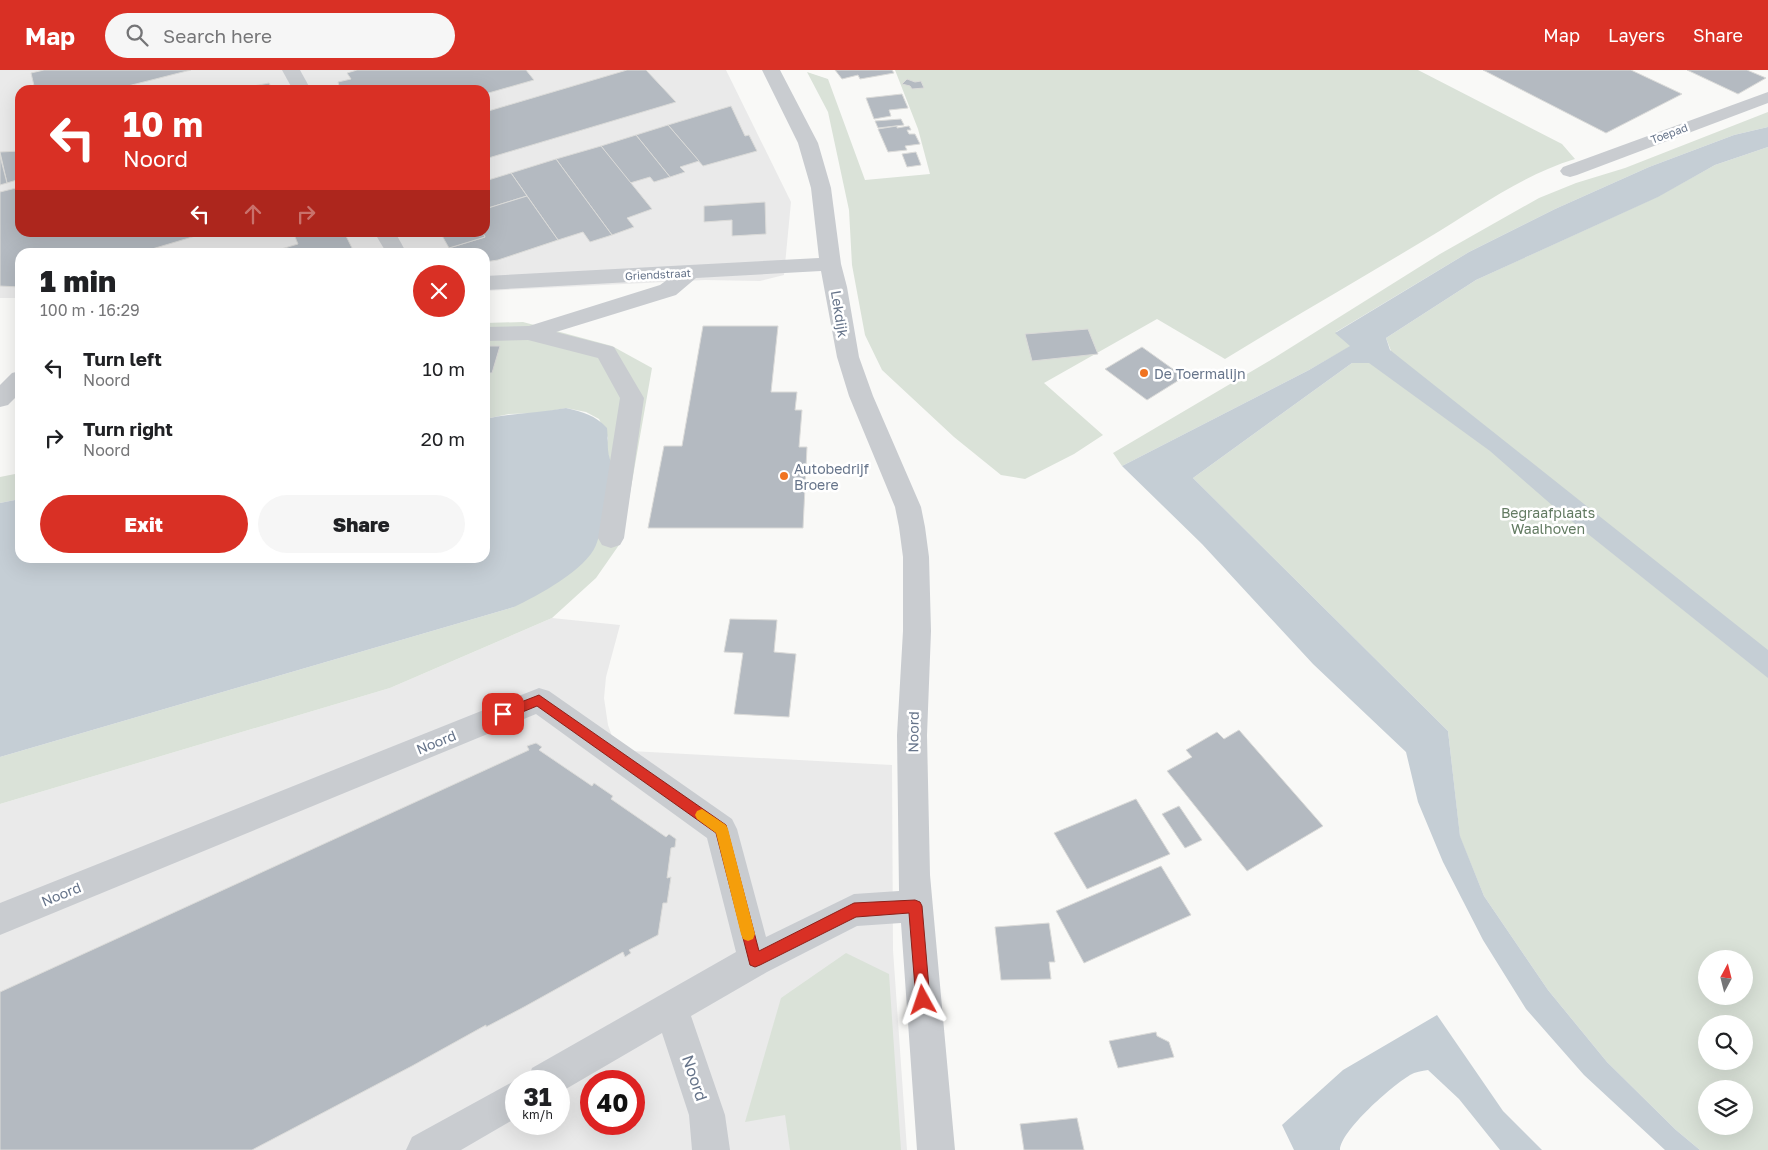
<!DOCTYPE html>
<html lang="en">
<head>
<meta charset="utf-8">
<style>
  body { margin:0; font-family:"Golos Text",sans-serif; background:#f6f6f6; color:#202124; height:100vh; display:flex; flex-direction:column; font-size:19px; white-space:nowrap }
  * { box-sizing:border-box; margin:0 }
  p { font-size:16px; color:#757577 }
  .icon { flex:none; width:28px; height:28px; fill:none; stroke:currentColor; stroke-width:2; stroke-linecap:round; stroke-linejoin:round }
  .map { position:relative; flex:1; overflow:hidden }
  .drawer { position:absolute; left:15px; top:178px; width:475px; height:315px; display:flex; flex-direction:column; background:#fff; border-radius:15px; box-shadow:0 5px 20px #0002 }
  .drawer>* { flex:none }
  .top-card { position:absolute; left:15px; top:15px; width:475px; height:152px; border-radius:15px; box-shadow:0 5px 20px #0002; background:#d93025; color:#fff; overflow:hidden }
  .needle { width:32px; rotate:7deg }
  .controls { position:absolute; left:1698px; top:880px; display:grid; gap:10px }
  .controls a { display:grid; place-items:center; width:55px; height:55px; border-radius:50%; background:#fff; box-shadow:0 5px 20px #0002; font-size:25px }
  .speed { position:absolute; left:505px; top:1000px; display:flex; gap:10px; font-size:25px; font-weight:700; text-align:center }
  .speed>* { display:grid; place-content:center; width:65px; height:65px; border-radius:50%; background:#fff; box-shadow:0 5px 20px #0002; line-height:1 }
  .speed small { font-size:12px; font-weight:400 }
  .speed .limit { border:8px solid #d22; background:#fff; color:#111 }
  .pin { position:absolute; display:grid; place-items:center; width:42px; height:42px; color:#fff; margin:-21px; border-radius:10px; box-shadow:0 2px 8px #0006 }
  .me { position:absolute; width:55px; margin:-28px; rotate:355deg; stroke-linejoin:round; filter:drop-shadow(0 0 4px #0008) }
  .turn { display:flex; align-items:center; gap:18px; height:105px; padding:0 25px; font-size:22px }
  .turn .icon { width:65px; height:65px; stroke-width:2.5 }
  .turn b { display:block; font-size:35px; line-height:42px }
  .lanes { display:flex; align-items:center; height:48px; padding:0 25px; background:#0003; justify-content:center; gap:25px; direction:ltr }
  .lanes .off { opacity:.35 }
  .round { display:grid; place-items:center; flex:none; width:52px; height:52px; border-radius:26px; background:#f6f6f6 }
  .headline { display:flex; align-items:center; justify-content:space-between; height:85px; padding:0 25px }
  h1 { font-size:30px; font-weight:800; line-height:38px }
  .primary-button { display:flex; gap:10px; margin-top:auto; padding:10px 25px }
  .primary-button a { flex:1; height:58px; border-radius:30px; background:#d93025; color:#fff; font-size:20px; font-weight:800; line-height:58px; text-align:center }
  .primary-button a+a { background:#f6f6f6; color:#202124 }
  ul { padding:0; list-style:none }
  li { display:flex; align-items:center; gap:15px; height:70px; padding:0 25px }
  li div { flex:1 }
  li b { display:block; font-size:19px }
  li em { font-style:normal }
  header { display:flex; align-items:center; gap:30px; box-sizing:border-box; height:70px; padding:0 25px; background:#d93025; color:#fff }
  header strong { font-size:24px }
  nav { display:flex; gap:28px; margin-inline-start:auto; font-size:18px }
  .search { width:350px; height:45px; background:#f6f6f6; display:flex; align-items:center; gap:12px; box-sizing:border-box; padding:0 18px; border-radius:28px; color:#757577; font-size:19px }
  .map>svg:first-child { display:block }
</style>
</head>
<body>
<header>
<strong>Map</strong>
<div class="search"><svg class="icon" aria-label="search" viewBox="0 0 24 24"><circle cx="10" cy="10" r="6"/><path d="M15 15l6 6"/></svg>Search here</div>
<nav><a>Map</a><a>Layers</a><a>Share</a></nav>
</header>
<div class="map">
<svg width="1768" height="1080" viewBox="0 0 1768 1080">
  <rect width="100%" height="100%" fill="#f9f9f7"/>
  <!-- built -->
  <g fill="#eaeaea" fill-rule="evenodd">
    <path d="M0 0H726L791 132 784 205 760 211 705 210 485 221V182H20V228H0ZM20 20H485V162H20Z"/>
    <path d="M552 548 620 555 606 607 604 628 608 655 613 669 631 681 892 695 893 880 907 1080H0V734L390 618ZM516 1011H559V1054H516ZM591 1011H634V1054H591Z"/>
  </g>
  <!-- green -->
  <g fill="#dae2d8" fill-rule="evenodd">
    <path d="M895 0H1418L1562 74 1575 89C1522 105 1475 140 1428 168 1360 209 1292 248 1225 289L1157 249 1044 313 1103 365 1074 384 1025 409 1001 405 954 367 882 300 865 265 852 195 849 140 828 42 807 2 828 9 865 110 930 104 918 59Z"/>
    <polygon points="1768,42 1768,57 1734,65 1649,97 1555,139 1469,182 1336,262 1351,276 1309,300 1122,396 1113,383 1274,288 1440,184 1539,128 1576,113 1625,98"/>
    <path d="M1768 77V1080H1700L1676 1060 1607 992 1548 920 1484 826 1460 767 1448 661 1193 408 1352 293H1369L1391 281 1386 268 1476 210 1657 127 1715 95ZM1706 889H1744V926H1706ZM1706 954H1744V991H1706ZM1706 1019H1744V1056H1706Z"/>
    <polygon points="523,252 612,276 652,298 626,446 619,475 596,508 552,548 390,618 0,734 0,687 514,537 616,401 610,391 606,376 608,368 599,349 586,342 566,338 540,343 509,344 485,349 485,253"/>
    <polygon points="20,403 20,429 0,433 0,407"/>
    <polygon points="846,883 889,904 901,1080 790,1080 785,1045 745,1052 781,928"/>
  </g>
  <!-- water -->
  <g fill="#c5ced5">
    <polygon points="1768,57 1768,77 1715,95 1658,127 1476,210 1386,268 1390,280 1768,580 1768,608 1553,436 1490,381 1369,293 1352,293 1193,408 1448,661 1460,766 1484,826 1548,920 1607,992 1676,1060 1700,1080 1665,1080 1584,1005 1526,939 1483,870 1443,792 1418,732 1406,682 1313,594 1202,474 1122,396 1309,300 1350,276 1335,263 1469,182 1555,139 1649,97 1734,65"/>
    <path d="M566 338C583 342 595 345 607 358 609 376 605 384 616 401 609 425 605 452 596 475 586 500 537 526 514 537L0 687V433L20 429V488H485V349C512 343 539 343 566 338Z"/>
    <path d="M1437 945 1503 1041 1542 1080H1500L1459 1029 1428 1000C1422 1001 1415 1002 1410 1005 1392 1016 1341 1060 1340 1080H1294L1282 1055 1343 1000Z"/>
  </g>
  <!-- building -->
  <g fill="#b4bac1" stroke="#dbdbd9">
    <polygon points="44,0 191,0 112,20 35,20 31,3"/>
    <polygon points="357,0 526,0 534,10 485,24 485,20 340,20 338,12 351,9 347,3"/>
    <polygon points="627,0 646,0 676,32 485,89 485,42"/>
    <polygon points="835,0 892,0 894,3 860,9 858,5 842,9"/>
    <polygon points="1483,0 1631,0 1682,24 1606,63"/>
    <polygon points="1687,0 1747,0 1766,8 1738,24"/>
    <polygon points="907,9 915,12 921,11 924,18 912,19 910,16 902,14"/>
    <polygon points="269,13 273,20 244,20 243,18"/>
    <polygon points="902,24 908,38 889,40 891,46 874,49 866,28"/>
    <polygon points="731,36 745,66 749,65 757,81 703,96 668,55"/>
    <polygon points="901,49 904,55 878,58 875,51"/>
    <polygon points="668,55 699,91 680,97 685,102 670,107 636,65"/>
    <polygon points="897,56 897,58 909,56 911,60 907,60 909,64 915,64 920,74 905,76 907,80 888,82 878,59"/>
    <polygon points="636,65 670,107 654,112 650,107 630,113 601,76"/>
    <polygon points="601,76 652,139 627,148 634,157 612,165 556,89"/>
    <polygon points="20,81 20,109 7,113 0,82"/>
    <polygon points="916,82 921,95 907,97 902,84"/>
    <polygon points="0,86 7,113 0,115"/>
    <polygon points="556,89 612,165 590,172 583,162 558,170 511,103"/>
    <polygon points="511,103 527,126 485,139 485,111"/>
    <polygon points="20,117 20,162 209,162 142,182 20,182 20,217 0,216 0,122"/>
    <polygon points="527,126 558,170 498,190 485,192 485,182 451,182 449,178 485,167 482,162 485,162 485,139"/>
    <polygon points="765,132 766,164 732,166 732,150 704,152 704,136"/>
    <polygon points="293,162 326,162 327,165 344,162 354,182 271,182 298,174"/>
    <polygon points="440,162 482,162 485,167 449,178"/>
    <polygon points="703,256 778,256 771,322 797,322 795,340 802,340 799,377 807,377 803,458 648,458 664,376 682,376"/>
    <polygon points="1088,259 1098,284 1032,291 1025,264"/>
    <polygon points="485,276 500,276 492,303 485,303"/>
    <polygon points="1142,277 1184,307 1147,330 1105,299"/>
    <polygon points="730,549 777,550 774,582 796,584 789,647 734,644 743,583 724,582"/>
    <polygon points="1239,660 1323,756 1247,801 1167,701 1192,687 1186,680 1217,662 1224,669"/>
    <polygon points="536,673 542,677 539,680 592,716 594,713 613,726 611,729 666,767 669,764 676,769 675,777 671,778 667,808 671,807 667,833 663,833 658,865 629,880 631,883 625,887 623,882 524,937 486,957 486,955 412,996 252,1080 0,1080 0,922 529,680 527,676"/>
    <polygon points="1136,729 1170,784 1087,819 1054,763"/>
    <polygon points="1179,736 1202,770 1185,778 1162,744"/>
    <polygon points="1161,796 1191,845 1084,893 1056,841"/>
    <polygon points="1049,853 1055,892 1049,892 1051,909 1001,910 995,857"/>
    <polygon points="1156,962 1157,966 1169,972 1174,987 1118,998 1109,971"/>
    <polygon points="1077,1048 1084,1080 1024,1080 1020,1054"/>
  </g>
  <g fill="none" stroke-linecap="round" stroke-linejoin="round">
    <!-- minor -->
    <g fill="#c9ccd0" fill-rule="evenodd">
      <polygon points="282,0 300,0 311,20 293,20"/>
      <polygon points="762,0 780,0 818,73 831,118 841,194 847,217 859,287 873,326 921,437 925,457 929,487 931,561 927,665 930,805 955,1080 917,1080 901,853 857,856 767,902 691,946 725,1045 730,1080 692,1080 689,1045 662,963 559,1023 559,1011 527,1011 532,998 736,882 707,768 536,644 0,865 0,833 539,618 549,621 732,749 737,759 766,867 854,824 899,821 897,665 903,561 903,487 899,457 895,437 849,326 837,287 821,201 696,208 676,225 556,262 614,277 644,328 624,468 620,475 611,478 602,475 598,468 620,328 598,288 528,270 485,271 485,257 529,256 660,215 667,210 485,220 485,206 819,188 811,118 798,73"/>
      <polygon points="1768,22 1768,33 1577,105 1570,107 1563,105 1560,101 1563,97"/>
      <polygon points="374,162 395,162 406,182 386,182"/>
      <polygon points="20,301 20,323 8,335 0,337 0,315 12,303"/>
      <polygon points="516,1010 519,1011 516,1011 516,1048 461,1080 406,1080 412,1067"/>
    </g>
  </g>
  <!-- route -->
  <polygon fill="#d93025" stroke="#8d1f18" points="539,625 726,755 759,881 854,833 915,830 920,832 922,836 930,930 928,935 923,937 918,935 916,930 909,843 856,847 760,895 755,897 750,895 716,763 537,636 503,650 498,648 497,644 498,641"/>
  <!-- slow -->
  <polygon fill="#f59e0b" points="702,739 726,755 728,759 755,864 753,869 748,871 743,869 741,864 716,763 697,749 695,745 697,741"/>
  <!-- markers -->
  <g fill="#f07320" stroke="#fff" stroke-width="2">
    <circle cx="1144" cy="303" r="5"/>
    <circle cx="784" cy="406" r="5"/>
  </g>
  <g text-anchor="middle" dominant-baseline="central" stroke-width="5" stroke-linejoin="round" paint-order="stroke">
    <!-- far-street labels -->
    <g font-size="11" fill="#66748a" stroke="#fff">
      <text transform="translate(1669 63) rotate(-20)">Toepad</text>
      <text transform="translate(658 204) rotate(-3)">Griendstraat</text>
    </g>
    <!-- street labels -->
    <g font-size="14" fill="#66748a" stroke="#fff">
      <text transform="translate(840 244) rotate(81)">Lekdijk</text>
      <text transform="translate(913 662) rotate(-89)">Noord</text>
      <text transform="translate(436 672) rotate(-22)">Noord</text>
      <text transform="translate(61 824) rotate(-22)">Noord</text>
    </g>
    <!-- poi labels -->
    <g font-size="14" fill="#66748a" stroke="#fff" text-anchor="start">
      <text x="1154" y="303">De Toermalijn</text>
      <text x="794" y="398">Autobedrijf<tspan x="794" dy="16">Broere</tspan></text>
    </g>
    <!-- park labels -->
    <g font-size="14" fill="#637b62" stroke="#fff">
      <text x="1548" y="442">Begraafplaats<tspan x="1548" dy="16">Waalhoven</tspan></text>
    </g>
    <!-- near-street labels -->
    <g font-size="16" fill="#66748a" stroke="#fff">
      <text transform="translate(695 1008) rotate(71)">Noord</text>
    </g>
  </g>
</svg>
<div class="controls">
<a><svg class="needle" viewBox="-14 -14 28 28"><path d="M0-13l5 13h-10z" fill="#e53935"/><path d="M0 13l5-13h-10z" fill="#757577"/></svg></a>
<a><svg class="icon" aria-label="search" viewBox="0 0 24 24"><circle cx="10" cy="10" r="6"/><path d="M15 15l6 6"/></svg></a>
<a><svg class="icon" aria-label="layers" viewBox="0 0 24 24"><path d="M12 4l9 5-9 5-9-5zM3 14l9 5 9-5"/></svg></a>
</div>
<div class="speed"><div>31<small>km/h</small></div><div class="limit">40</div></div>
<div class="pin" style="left:503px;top:644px;background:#d93025"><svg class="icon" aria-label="arrive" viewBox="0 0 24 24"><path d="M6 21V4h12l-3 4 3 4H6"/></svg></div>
<svg class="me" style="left:923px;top:930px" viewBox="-20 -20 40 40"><path d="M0-17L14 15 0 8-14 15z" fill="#d93025" stroke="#fff" stroke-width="4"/></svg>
<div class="top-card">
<div class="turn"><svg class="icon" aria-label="left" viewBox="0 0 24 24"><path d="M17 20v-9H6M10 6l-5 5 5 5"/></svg><div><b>10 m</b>Noord</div></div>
<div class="lanes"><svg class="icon" aria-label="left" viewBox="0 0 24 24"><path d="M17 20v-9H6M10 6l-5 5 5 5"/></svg><svg class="icon off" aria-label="ahead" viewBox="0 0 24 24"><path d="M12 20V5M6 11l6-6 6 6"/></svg><svg class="icon off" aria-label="right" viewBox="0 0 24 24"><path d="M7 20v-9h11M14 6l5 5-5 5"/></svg></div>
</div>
<section class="drawer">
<div class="headline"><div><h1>1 min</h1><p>100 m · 16:29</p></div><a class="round" style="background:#d93025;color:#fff"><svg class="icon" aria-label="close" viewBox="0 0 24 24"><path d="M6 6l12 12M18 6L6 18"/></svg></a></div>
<ul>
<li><svg class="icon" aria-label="left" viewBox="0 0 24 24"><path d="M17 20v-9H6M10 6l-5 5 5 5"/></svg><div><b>Turn left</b><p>Noord</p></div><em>10 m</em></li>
<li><svg class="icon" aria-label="right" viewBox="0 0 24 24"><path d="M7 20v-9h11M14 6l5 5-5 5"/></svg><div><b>Turn right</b><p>Noord</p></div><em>20 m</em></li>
</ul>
<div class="primary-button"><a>Exit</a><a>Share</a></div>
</section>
</div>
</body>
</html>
